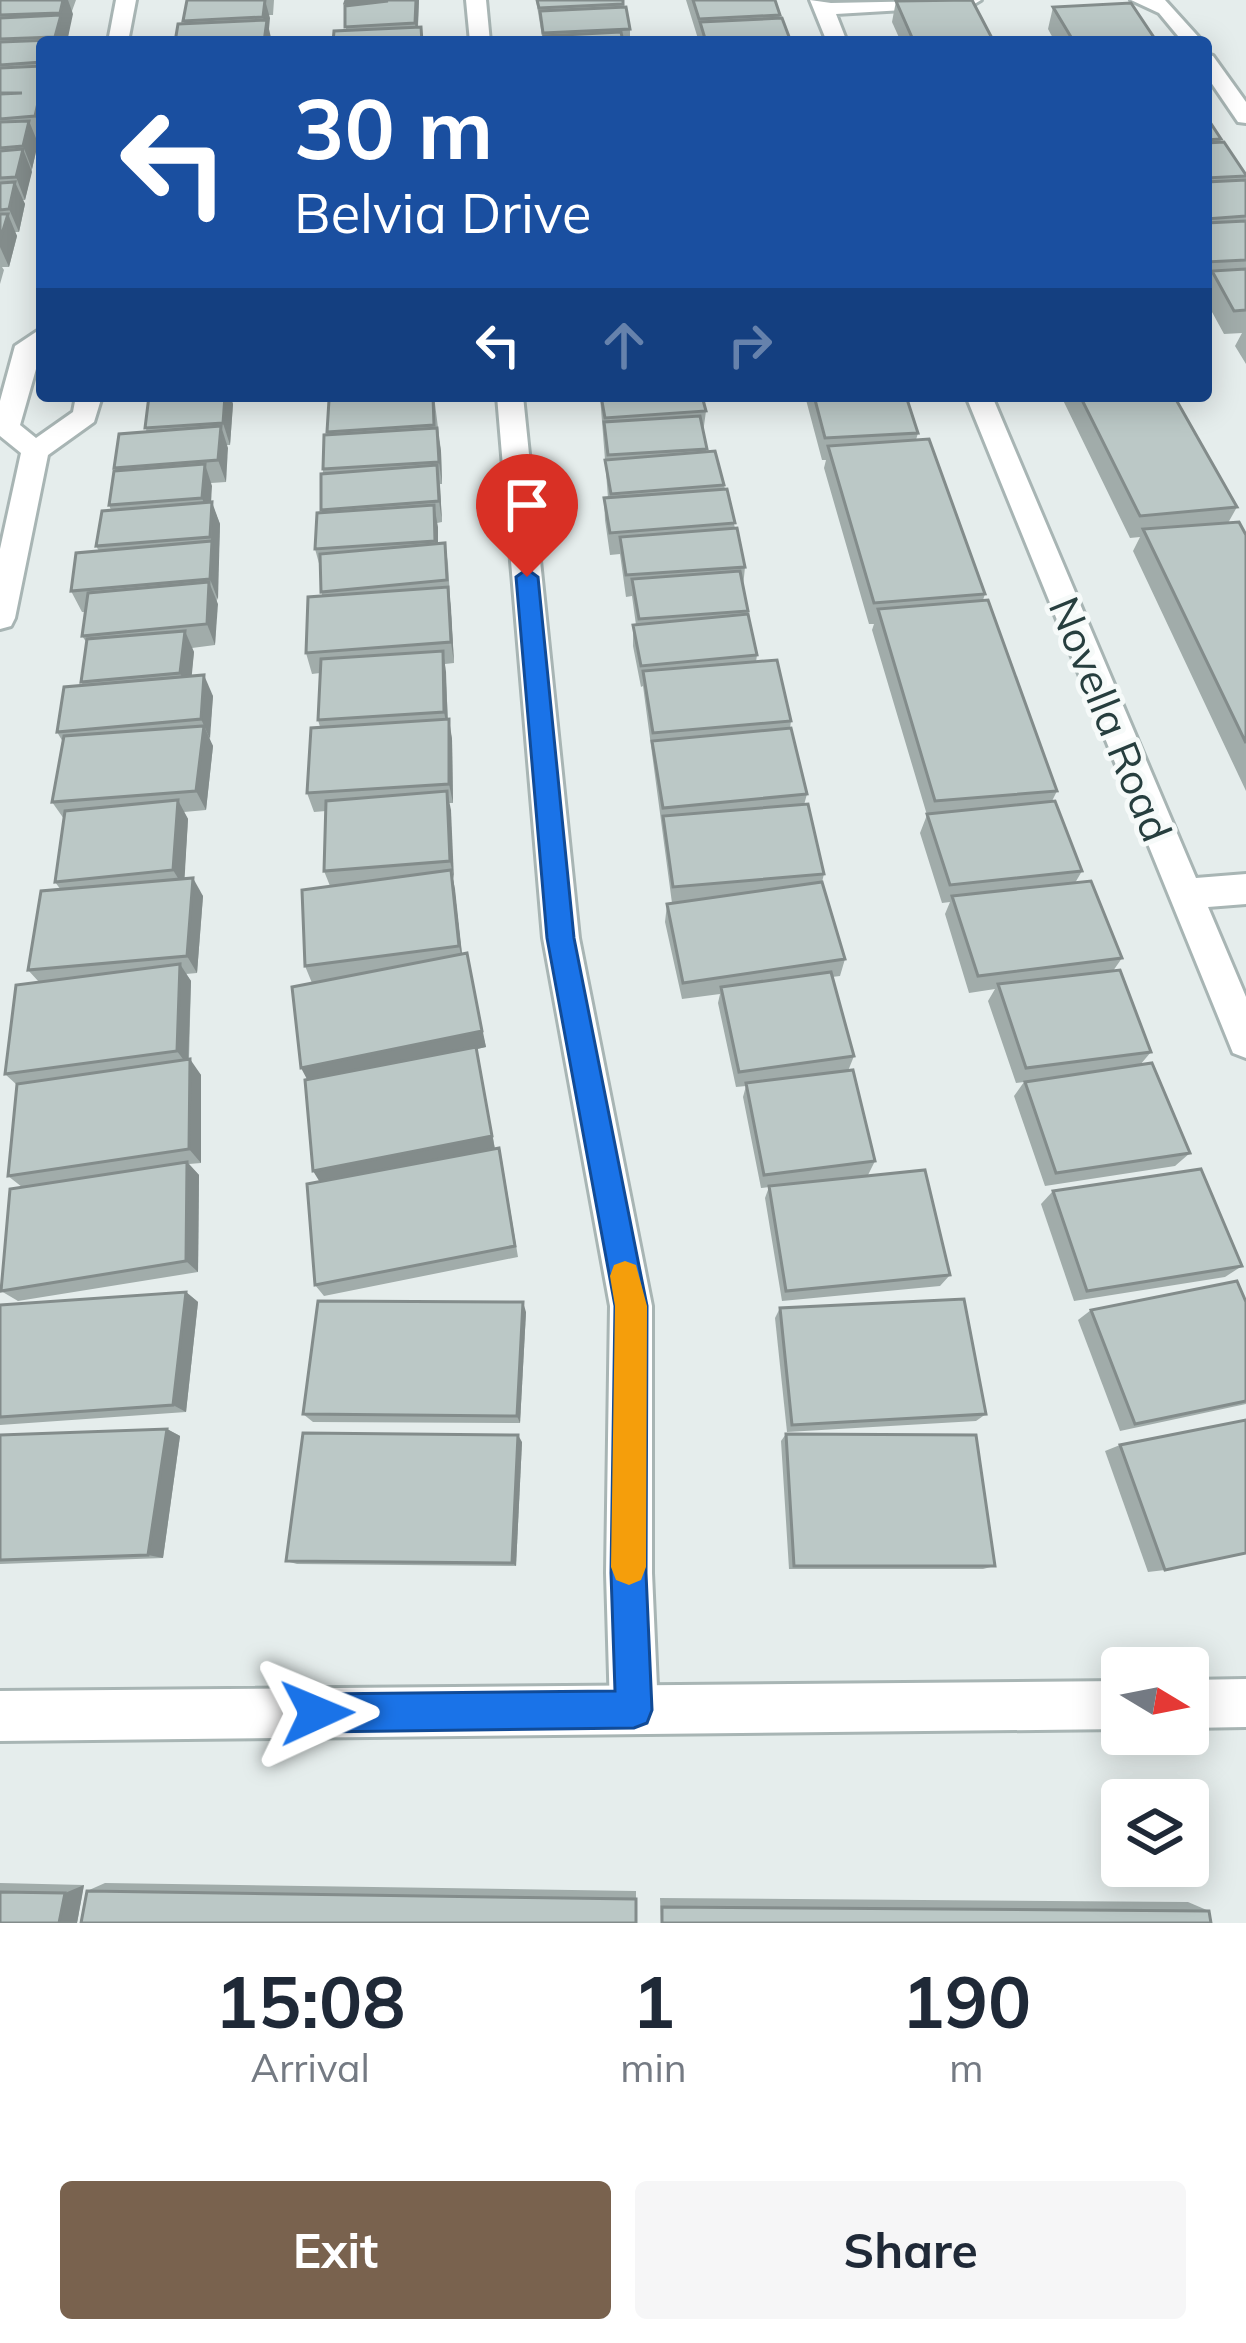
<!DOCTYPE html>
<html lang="en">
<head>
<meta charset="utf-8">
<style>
  body { margin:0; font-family:Mulish,sans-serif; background:#f6f6f7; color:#1f2937; height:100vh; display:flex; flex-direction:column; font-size:45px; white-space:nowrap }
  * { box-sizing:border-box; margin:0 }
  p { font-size:39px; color:#747a83 }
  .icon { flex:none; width:66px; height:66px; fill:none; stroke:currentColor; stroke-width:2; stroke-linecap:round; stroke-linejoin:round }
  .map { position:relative; height:1923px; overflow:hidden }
  .panel { display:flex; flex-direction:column; background:#fff; flex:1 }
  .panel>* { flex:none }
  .guide { position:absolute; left:36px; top:36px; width:1176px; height:366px; border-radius:12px; box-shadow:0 6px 30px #0003; background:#1a4fa0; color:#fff; overflow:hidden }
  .needle { width:78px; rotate:100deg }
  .tools { position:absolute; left:1101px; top:1647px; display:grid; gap:24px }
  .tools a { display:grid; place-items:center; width:108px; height:108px; border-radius:12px; background:#fff; box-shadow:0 6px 30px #0003; font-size:60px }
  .pin { position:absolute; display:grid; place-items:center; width:102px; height:102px; color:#fff; margin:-123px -51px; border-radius:50% 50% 50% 0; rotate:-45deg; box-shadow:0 0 12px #0007 }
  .pin .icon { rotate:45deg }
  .me { position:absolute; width:132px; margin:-66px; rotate:89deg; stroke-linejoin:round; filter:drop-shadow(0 0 9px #0008) }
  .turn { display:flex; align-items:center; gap:42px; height:252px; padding:0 60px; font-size:54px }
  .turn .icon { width:156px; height:156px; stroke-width:2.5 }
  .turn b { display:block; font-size:84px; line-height:102px }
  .lanes { display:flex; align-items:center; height:114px; padding:0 60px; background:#0003; justify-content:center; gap:60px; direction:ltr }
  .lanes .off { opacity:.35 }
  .eta { display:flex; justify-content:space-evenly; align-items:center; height:204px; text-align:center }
  .eta b { font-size:72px; font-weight:700; line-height:84px }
  .cta { display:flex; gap:24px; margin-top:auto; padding:24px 60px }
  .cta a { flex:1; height:138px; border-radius:12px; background:#79624e; color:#fff; font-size:48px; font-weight:700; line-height:138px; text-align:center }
  .cta a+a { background:#f6f6f7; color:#1f2937 }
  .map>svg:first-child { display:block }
</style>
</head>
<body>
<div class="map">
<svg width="1246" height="1923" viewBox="0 0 1246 1923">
  <rect width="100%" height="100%" fill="#e5edec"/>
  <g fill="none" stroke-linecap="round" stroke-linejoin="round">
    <!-- minor casing -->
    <g stroke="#a8b5b4" stroke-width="6">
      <g id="minor">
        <polygon points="116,0 136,0 128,42 108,42"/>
        <polygon points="466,0 486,0 490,42 470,42"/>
        <polygon points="810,0 831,3 981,0 971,6 836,14 847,42 827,42"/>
        <polygon points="1131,0 1165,0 1203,42 1183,42 1159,13"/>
        <polygon points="1206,54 1213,56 1246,102 1246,123 1238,122 1206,75"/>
        <polygon points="42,328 42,348 20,425 36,438 73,412 76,396 102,396 94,422 48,455 15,618 11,626 0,629 0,549 21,453 0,436 0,401 15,346"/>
        <polygon points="497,396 523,396 579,938 652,1306 652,1573 658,1710 651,1727 634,1734 617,1727 610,1710 606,1573 610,1306 543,938"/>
        <polygon points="966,396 992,396 1196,878 1246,874 1246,904 1208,907 1246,997 1246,1058 1233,1053"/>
      </g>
    </g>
    <!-- tertiary casing -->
    <g stroke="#a8b5b4" stroke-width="6">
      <g id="tertiary">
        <polygon points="1246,1679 1246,1727 1188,1728 1188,1680"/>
        <polygon points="1122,1681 1122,1729 0,1741 0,1691"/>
      </g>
    </g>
    <!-- minor -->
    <use href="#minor" fill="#fff" fill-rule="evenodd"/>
    <!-- tertiary -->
    <use href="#tertiary" fill="#fff" fill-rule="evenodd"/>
  </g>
  <!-- wall -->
  <g fill="#a1acaa">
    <polygon points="0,0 76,0 72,11 67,42 42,42 42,139 36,139 38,143 25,200 23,200 25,204 19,232 15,232 17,236 9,267 2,267 4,270 0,284"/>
    <polygon points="187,0 274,0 273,15 269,15 269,29 184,24"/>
    <polygon points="346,0 419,0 418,27 346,31"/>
    <polygon points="536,0 623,0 630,29 630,42 543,42"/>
    <polygon points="686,0 775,0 780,18 791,42 699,42"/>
    <polygon points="896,1 994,42 901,42 892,22"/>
    <polygon points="1053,7 1157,42 1055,42 1048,29"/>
    <polygon points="1206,116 1221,139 1220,143 1246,175 1246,364 1235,346 1242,333 1224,334 1206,301"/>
    <polygon points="149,396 238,396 237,398 231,399 233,404 230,445 227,445 226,482 211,483 211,502 220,524 215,645 192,648 194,652 191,677 213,696 209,739 213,746 206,810 184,812 188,819 184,879 203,896 197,973 186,974 191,981 189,1060 201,1075 201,1163 189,1164 199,1175 198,1272 18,1301 1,1291 22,1187 8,1176 17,1085 5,1074 39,982 28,970 61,890 55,882 64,819 52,802 63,742 57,732 84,686 81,682 87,643 82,636 86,612 82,612 71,591 99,551 96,546 111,510 109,505 116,471 114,468 146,432"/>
    <polygon points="343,396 434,396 441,451 442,484 440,484 442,522 437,523 438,543 445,543 448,564 454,663 445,664 448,719 452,739 453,803 449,803 453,880 462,954 486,1047 477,1049 495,1149 502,1161 518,1257 324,1296 315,1285 320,1182 307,1079 312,983 305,966 330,886 324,871 326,811 314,812 307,793 320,727 318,720 320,673 312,674 306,653 322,596 320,567 315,549 322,512 323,469 327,432 344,399"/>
    <polygon points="600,396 702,396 706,411 703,433 706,451 724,485 745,567 743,587 757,655 756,662 791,721 790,729 807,794 804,805 824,874 822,882 845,959 840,976 832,977 854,1056 848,1071 875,1161 868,1175 816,1181 950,1275 940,1286 782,1301 765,1198 769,1187 761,1188 743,1097 746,1086 736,1087 718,1003 720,994 682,999 665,922 667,904 672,903 643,686 641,687 633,646 633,625 636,625 632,596 626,597 620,554 610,555 605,520 604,498 608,498"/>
    <polygon points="805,396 906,396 918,433 916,440 985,594 983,600 1057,791 1052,801 1082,871 1075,883 1122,958 1113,971 1151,1052 1140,1065 1190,1153 1175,1166 1045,1186 1014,1096 1024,1082 1016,1083 988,1001 995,989 969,993 945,914 950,902 942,903 920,833 927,815 872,630 874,624 869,624 824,468 826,460 822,460"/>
    <polygon points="1061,396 1174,396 1237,507 1228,523 1246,535 1246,791 1133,551 1140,537 1130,538"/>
    <polygon points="1053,1191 1242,1266 1225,1277 1074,1301 1041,1204"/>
    <polygon points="186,1292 198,1302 186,1412 0,1425 0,1305"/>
    <polygon points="1246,1302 1246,1404 1120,1431 1078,1320 1091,1310"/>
    <polygon points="780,1308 986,1414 976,1421 787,1432 775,1318"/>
    <polygon points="526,1312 520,1423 313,1422 303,1414"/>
    <polygon points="167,1429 180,1436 163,1558 0,1564 0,1435"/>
    <polygon points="786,1434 995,1566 983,1569 789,1569 781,1441"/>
    <polygon points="522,1442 516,1566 297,1564 286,1561"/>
    <polygon points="1120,1445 1165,1570 1148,1572 1105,1451"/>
    <polygon points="0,1883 84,1885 77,1923 0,1923"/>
    <polygon points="105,1883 636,1891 636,1923 87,1891"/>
    <polygon points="660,1898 1188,1902 1209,1911 1211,1923 661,1923"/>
  </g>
  <!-- shaded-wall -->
  <g fill="#838c8b">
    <polygon points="63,0 68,0 73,14 67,42 57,42 55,37"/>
    <polygon points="265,0 270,18 269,29 272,42 264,42 266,30 263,17"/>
    <polygon points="416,0 419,0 417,42 415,23"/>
    <polygon points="42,85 42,133 35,116"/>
    <polygon points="29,121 38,143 32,169 23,146"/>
    <polygon points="23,149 32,172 25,200 16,177"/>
    <polygon points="15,182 25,204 19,232 9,209"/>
    <polygon points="8,214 17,236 9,267 0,247 0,240"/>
    <polygon points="225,396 230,396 233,404 230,445 223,423"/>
    <polygon points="221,426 228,448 226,482 218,460"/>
    <polygon points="437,428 441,451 442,484 439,462"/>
    <polygon points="205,464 212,486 210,520 202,498"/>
    <polygon points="437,465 440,487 442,522 439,501"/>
    <polygon points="212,502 220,524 218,600 210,579"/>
    <polygon points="434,505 438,527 438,563 435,541"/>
    <polygon points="209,582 218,604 215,645 207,624"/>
    <polygon points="448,587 451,608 454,663 451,642"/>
    <polygon points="185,631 194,652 190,694 180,673"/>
    <polygon points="443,651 446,672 448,732 444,712"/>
    <polygon points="204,675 213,696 210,739 201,719"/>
    <polygon points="449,719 452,739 453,803 449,784"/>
    <polygon points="204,726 213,746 206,810 196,791"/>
    <polygon points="447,791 451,810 454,879 450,861"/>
    <polygon points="178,800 188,819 184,888 173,870"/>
    <polygon points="451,870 455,889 463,963 459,946"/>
    <polygon points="193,878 203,896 197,973 187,956"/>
    <polygon points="467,953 486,1047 477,1049 495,1150 321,1184 313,1171 309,1083 301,1068"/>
    <polygon points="180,964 191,981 188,1066 177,1051"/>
    <polygon points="190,1059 201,1075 201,1163 189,1149"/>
    <polygon points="187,1162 199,1175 198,1272 186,1261"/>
    <polygon points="186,1292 198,1302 186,1412 173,1405"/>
    <polygon points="523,1302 526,1312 520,1423 517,1416"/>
    <polygon points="167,1429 180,1436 163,1558 148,1555"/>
    <polygon points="518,1435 522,1442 516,1566 512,1563"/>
    <polygon points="84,1885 77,1923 59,1923 65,1893"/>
  </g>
  <!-- building -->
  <g fill="#bbc8c6" stroke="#838c8b" stroke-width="3">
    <polygon points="0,0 63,0 60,13 0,15"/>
    <polygon points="187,0 265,0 263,17 183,21"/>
    <polygon points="346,0 416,0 415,23 345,27 345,6 388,1 345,3"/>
    <polygon points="537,0 623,0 623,4 539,8"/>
    <polygon points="693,0 775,0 780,15 699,19"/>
    <polygon points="972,0 994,42 914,42 896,1"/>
    <polygon points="1131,3 1157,42 1074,42 1053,7"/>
    <polygon points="626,7 630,29 543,33 540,11"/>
    <polygon points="61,15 55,37 0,39 0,18"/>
    <polygon points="782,18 791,42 706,42 700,22"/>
    <polygon points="267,20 264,42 175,42 178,24"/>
    <polygon points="421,27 422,42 333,42 334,31"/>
    <polygon points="621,32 623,42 544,42 544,36"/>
    <polygon points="52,40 51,42 42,42 42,62 0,65 0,42"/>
    <polygon points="42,66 42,85 35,116 0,119 0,94 22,93 0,93 0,68"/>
    <polygon points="1206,116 1221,139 1206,140"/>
    <polygon points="29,121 23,146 0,148 0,122"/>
    <polygon points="1224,142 1246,175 1246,176 1206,178 1206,143"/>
    <polygon points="23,149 16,177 0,178 0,151"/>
    <polygon points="1246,180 1246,216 1206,219 1206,182"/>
    <polygon points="15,182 9,209 0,210 0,183"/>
    <polygon points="0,214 8,214 0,240"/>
    <polygon points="1246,221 1246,260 1206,262 1206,223"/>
    <polygon points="1246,269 1246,310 1234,311 1212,271"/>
    <polygon points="149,396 225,396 223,423 145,428"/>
    <polygon points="390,396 433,396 434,425 327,432 329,400"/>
    <polygon points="601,396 702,396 706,411 605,418"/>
    <polygon points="814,396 906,396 918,433 825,438"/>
    <polygon points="1080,396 1174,396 1237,507 1140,516"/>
    <polygon points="700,416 707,449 608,455 604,422"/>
    <polygon points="221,426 218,460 114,468 119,434"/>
    <polygon points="437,428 439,462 323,469 324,435"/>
    <polygon points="929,439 985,594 874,603 828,446"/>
    <polygon points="715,451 724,485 611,494 605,460"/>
    <polygon points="205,464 202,498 109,505 114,471"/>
    <polygon points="437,465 439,501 321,510 321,474"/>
    <polygon points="727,489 735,523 610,533 604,498"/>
    <polygon points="212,502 210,537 96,546 102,511"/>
    <polygon points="434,505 435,541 315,549 317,513"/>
    <polygon points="1239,522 1246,535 1246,743 1143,529"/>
    <polygon points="737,528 745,567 626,575 620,537"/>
    <polygon points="212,541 210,579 71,591 76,553"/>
    <polygon points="445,543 447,580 321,592 320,554"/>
    <polygon points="740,571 748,611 639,619 632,579"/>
    <polygon points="209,582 207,624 82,636 88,593"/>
    <polygon points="448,587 451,642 306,653 308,597"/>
    <polygon points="988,600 1057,791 935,801 878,609"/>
    <polygon points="748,614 757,655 641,666 633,625"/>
    <polygon points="185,631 180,673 81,682 87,639"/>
    <polygon points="443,651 444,712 318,720 321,659"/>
    <polygon points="777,660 791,721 653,733 643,671"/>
    <polygon points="204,675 201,719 57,732 64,687"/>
    <polygon points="449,719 449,784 307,793 311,728"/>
    <polygon points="204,726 196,791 52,802 64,736"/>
    <polygon points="791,728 807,794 663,808 652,741"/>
    <polygon points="447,791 450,861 324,871 326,801"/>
    <polygon points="178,800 173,870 55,882 65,811"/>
    <polygon points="1055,801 1082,871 950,885 927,814"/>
    <polygon points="808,804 824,874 673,887 663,816"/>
    <polygon points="451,870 459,946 305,966 302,890"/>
    <polygon points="193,878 187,956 28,970 41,891"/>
    <polygon points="1091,881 1122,958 978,976 952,896"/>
    <polygon points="822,882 845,959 683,983 667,904"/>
    <polygon points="467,953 482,1031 301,1068 292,987"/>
    <polygon points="180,964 177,1051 5,1074 16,985"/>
    <polygon points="1120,970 1151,1052 1026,1068 998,984"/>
    <polygon points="831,972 854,1056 739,1072 721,987"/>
    <polygon points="476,1047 492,1136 313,1171 305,1080"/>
    <polygon points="190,1059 189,1149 8,1176 17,1084"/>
    <polygon points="1152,1063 1190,1153 1056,1173 1025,1082"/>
    <polygon points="853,1070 875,1161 764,1175 746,1083"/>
    <polygon points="499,1148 515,1246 315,1285 307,1184"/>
    <polygon points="187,1162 186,1261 1,1291 10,1189"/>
    <polygon points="1201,1169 1242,1266 1087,1291 1053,1191"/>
    <polygon points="925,1170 950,1275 786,1291 769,1186"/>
    <polygon points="1237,1281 1246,1302 1246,1401 1135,1424 1091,1310"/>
    <polygon points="186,1292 173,1405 0,1417 0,1305"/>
    <polygon points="964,1299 986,1414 792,1425 780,1308"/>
    <polygon points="318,1301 523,1302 517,1416 303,1414"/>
    <polygon points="1246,1420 1246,1553 1165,1570 1120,1445"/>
    <polygon points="167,1429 148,1555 0,1560 0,1435"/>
    <polygon points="303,1433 518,1435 512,1563 286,1561"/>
    <polygon points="786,1434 976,1435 995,1566 794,1566"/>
    <polygon points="87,1891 636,1899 636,1923 81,1923"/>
    <polygon points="0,1892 65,1893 59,1923 0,1923"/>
    <polygon points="662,1907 1209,1911 1211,1923 662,1923"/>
  </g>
  <!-- route -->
  <polygon fill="#1a73e8" stroke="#114b97" stroke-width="3" points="527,569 538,577 574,938 647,1306 646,1573 652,1710 647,1723 634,1728 317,1732 304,1726 299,1713 304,1700 317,1694 615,1691 611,1573 615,1306 547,938 516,577"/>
  <!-- slow -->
  <polygon fill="#f59e0b" points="625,1261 636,1265 647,1306 646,1567 641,1580 629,1585 616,1580 611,1567 615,1306 610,1276 614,1265"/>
  <g text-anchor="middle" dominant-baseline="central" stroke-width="10" stroke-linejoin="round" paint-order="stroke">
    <!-- street labels -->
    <g font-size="42" fill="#263e3e" stroke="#f6faf9">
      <text transform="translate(1111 719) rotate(68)">Novella Road</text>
    </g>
  </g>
</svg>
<div class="tools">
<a><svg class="needle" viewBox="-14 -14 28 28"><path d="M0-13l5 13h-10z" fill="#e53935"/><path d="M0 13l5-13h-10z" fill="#747a83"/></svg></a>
<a><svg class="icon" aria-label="layers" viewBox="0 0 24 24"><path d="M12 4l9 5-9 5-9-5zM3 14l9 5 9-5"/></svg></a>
</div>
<div class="pin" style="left:527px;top:577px;background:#d93025"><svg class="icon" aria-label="arrive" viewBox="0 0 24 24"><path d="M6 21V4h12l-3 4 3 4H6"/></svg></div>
<svg class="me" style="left:317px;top:1713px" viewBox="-20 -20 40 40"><path d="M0-17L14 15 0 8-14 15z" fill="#1a73e8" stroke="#fff" stroke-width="4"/></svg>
<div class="guide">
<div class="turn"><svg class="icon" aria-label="left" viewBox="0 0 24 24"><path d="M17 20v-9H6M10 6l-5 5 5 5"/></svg><div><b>30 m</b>Belvia Drive</div></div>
<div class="lanes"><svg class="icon" aria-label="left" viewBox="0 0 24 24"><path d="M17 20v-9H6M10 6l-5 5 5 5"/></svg><svg class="icon off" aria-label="ahead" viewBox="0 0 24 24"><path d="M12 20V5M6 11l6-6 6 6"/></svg><svg class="icon off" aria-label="right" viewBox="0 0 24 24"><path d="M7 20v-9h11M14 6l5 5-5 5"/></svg></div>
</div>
</div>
<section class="panel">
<div class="eta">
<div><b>15:08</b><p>Arrival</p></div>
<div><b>1</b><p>min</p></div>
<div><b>190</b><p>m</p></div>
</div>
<div class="cta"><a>Exit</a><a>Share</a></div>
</section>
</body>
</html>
